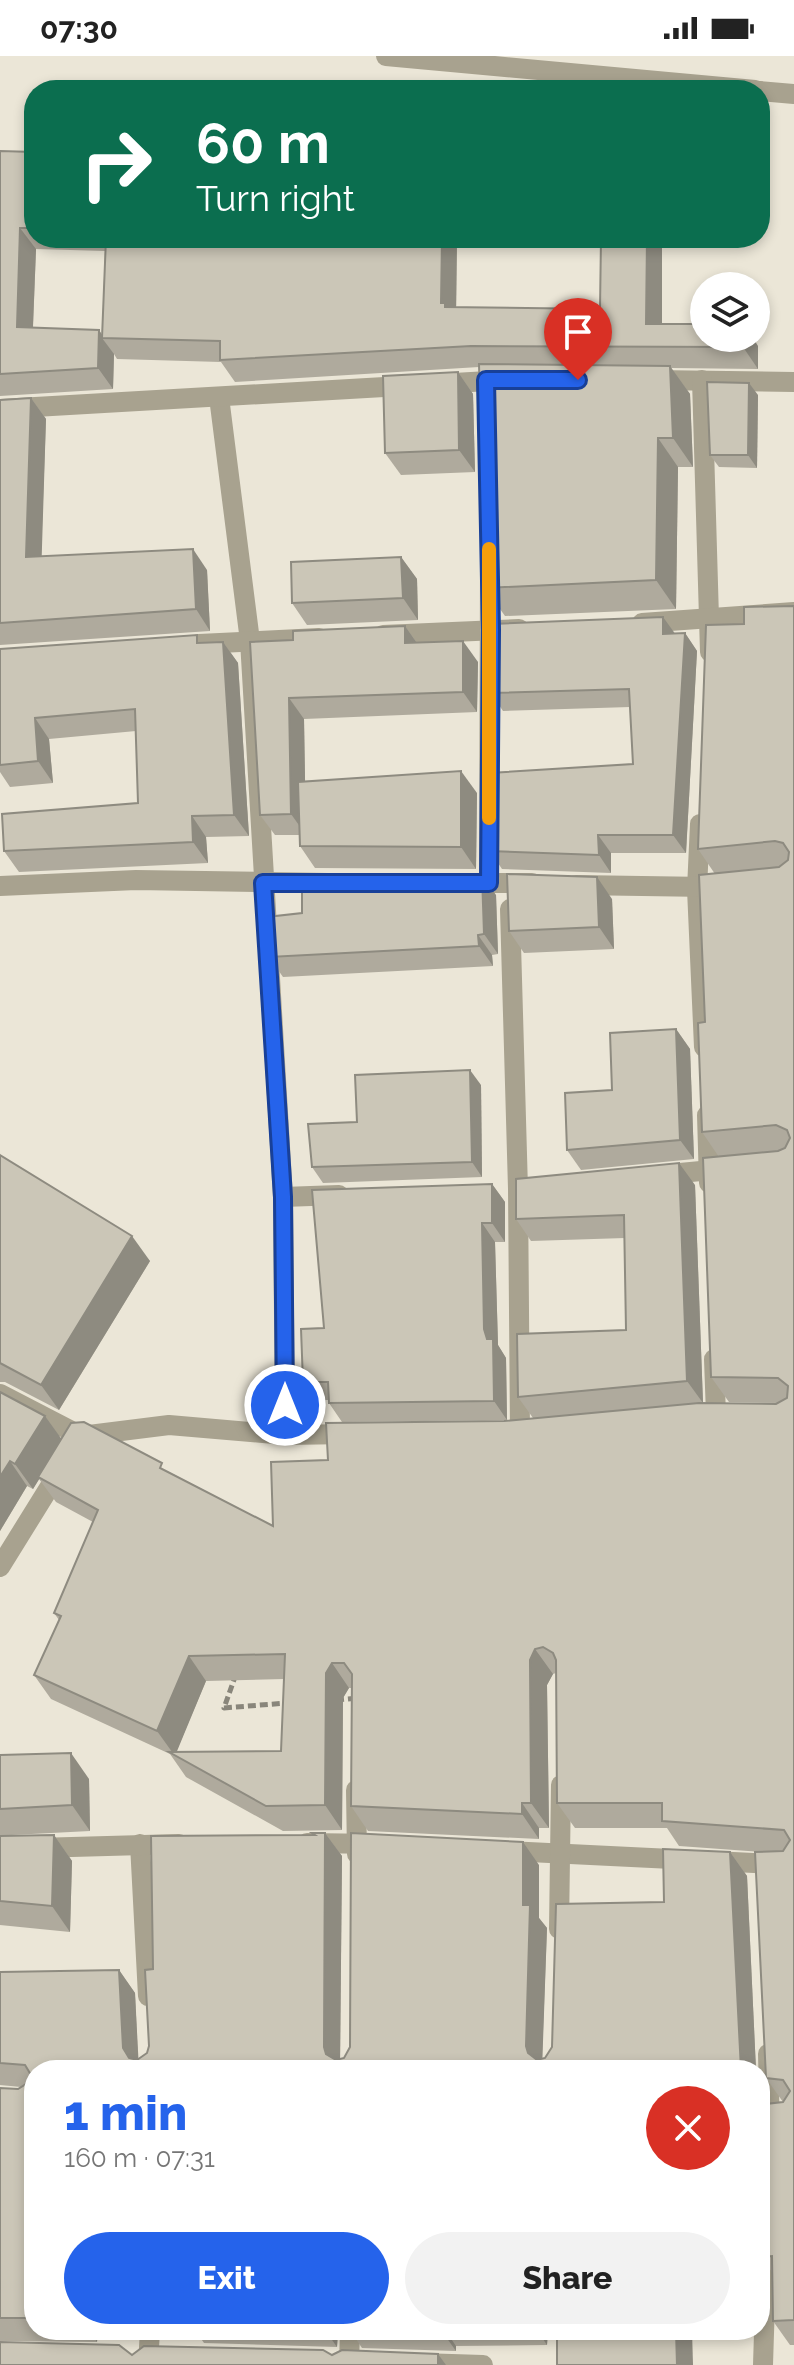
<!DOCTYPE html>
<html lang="en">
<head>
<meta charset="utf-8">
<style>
  body { margin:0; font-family:Raleway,sans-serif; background:#f2f2f2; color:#222; height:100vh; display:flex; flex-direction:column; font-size:30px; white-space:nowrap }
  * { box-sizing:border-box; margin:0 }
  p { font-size:26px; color:#767676 }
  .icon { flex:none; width:44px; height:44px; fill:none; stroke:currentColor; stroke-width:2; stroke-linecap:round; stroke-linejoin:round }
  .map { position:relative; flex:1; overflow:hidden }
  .sheet { position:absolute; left:24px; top:2004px; width:746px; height:280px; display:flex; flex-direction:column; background:#fff; border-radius:32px; box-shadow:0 4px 12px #0003 }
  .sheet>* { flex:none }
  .hud { position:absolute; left:24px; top:24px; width:746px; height:168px; border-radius:32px; box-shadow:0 4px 12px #0003; background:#0b6e4f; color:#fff; overflow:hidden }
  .tools { position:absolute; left:690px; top:216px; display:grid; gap:16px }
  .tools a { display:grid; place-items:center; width:80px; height:80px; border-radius:50%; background:#fff; box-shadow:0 4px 12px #0003; font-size:40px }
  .pin { position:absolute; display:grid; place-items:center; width:68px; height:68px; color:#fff; margin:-82px -34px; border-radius:50% 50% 50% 0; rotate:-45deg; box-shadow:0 0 8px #0007 }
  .pin .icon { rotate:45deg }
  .me { position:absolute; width:88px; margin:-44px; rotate:0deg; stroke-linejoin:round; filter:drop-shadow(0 0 6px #0008) }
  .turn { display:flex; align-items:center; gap:28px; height:168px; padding:0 40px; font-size:36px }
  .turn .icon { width:104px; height:104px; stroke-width:2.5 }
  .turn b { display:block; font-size:56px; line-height:68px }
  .round { display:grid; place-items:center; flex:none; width:84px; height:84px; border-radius:42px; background:#f2f2f2 }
  .headline { display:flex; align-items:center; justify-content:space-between; height:136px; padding:0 40px }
  h1 { font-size:48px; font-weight:800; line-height:60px; color:#2563eb }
  .cta { display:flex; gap:16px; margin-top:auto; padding:16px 40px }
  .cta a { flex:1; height:92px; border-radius:48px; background:#2563eb; color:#fff; font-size:32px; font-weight:800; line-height:92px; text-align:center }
  .cta a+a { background:#f2f2f2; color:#222 }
  .status { display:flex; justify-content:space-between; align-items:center; height:56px; padding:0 40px; background:#fff; direction:ltr }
  .status svg { height:22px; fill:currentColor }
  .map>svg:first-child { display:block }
</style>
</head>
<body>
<div class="status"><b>07:30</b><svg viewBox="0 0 49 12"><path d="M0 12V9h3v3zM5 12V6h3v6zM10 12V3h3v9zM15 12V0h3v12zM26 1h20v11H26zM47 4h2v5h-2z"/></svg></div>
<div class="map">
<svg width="794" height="2309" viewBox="0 0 794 2309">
  <rect width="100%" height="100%" fill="#ebe6d7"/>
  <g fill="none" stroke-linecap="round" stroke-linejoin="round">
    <!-- path -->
    <g stroke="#89867b" stroke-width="5" stroke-dasharray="8 4" stroke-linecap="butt">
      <polyline points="236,1618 224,1652 286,1647"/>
      <polyline points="336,1644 358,1642"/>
    </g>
    <!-- minor -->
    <g stroke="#a8a28f" stroke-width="20">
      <polyline points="386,0 755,34"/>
      <polyline points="760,35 794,38"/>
      <polyline points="654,324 794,326"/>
      <polyline points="702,324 710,596"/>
      <polyline points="219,341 250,585 283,1141 285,1379"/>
      <polyline points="0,353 506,324"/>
      <polyline points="642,567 794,556"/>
      <polyline points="383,579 519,573"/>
      <polyline points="199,588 319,582"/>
      <polyline points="700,768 697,833 704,991"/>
      <polyline points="464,827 532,827"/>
      <polyline points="489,827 490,512"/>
      <polyline points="576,829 708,831"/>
      <polyline points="0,830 136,824 328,827"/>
      <polyline points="510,853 518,1133 520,1377"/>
      <polyline points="707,1059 709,1127"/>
      <polyline points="659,1119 722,1113"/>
      <polyline points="283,1141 339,1139"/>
      <polyline points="714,1303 716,1359"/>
      <polyline points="0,1338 81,1380 169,1369 285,1379 351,1378"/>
      <polyline points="0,1511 62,1411"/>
      <polyline points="356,1734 357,1798"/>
      <polyline points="307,1787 379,1788"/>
      <polyline points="140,1788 148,1940"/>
      <polyline points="0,1793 179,1788"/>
      <polyline points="506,1795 794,1809"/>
      <polyline points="559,1873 561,1729"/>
      <polyline points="768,1998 770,2074"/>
      <polyline points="420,2307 483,2309"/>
      <polyline points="148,2309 150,2274"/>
      <polyline points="349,2309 350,2274"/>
      <polyline points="763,2309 767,2182"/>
    </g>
  </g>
  <!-- wall -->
  <g fill="#afaa9d" fill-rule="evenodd">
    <path d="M0 95 34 96V182H457L456 251 600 253 662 188V268L758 290V313L671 312 690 338 693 411H678L676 553 505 560 485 532 479 311 235 326 221 306 117 303 114 298 113 333 0 340ZM36 193 105 195 102 279 99 274 33 272Z"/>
    <polygon points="458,316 473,338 475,416 401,419 385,397"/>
    <polygon points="758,339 757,412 719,411 710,399"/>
    <polygon points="31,342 46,363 41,500 207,514 210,575 0,589 0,344"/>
    <polygon points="401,501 417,523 418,564 307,569 292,547"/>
    <path d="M794 550V2289H790L773 2265 772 2216 761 2201 783 2046 766 2022 762 1796 679 1790 667 1772H575L557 1747 556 1617 553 1618 547 1629 549 1772H539V1783L368 1775 351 1750 352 1632H349L343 1642 342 1774 283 1775 186 1721 170 1698 51 1643 34 1619 59 1564 54 1557 93 1466 56 1446 39 1423 33 1433 27 1430 0 1475V1336L45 1360 61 1383 169 1416 273 1470 328 1404 504 1365 533 1362 518 1341 626 1274 625 1182 531 1185 516 1163 695 1129 703 1347 776 1348 779 1347 729 1346 711 1321 719 1101 702 1076 705 966 715 818 698 793 744 568ZM284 1623 281 1695 176 1696 206 1625Z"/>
    <polygon points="405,570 417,587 478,606 477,656 304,663 305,725 477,737 476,813 315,812 300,790 300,779 275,779 260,759 293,584"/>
    <polygon points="675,577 685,577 697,595 686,797 611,797 611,817 502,813 490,795 633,708 630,651 503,655 491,637"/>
    <polygon points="223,586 238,607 249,780 206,781 208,807 19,816 4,795 138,747 136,675 49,683 53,727 10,731 0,716 0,593"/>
    <polygon points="496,839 498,898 492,899 493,910 283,921 269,901 302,857"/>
    <polygon points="612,843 614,893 524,897 509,875"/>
    <polygon points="676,973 690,993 694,1103 581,1114 567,1094 612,1034"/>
    <polygon points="481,1029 482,1121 323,1127 312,1111 357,1066"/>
    <polygon points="0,1099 150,1205 59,1354 5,1326 0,1326"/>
    <polygon points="492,1128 505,1146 505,1186 495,1186 498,1289 506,1302 507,1364 342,1366 329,1347 329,1344 316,1344 303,1326 324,1272"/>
    <polygon points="0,1699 89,1723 90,1775 12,1779 54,1779 72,1805 70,1876 0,1869"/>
    <polygon points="312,1777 325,1777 342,1800 340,2002 344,2002 539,1809 539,1862 547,1872 542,2002 545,2002 664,1846 730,1796 747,1820 756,2014 34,2014 34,2274 98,2274 97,2286 0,2285 0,2032 18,2033 21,2031 0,2029 0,1916 119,1914 135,1937 138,2003 147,1997 149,1990 153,1913 313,1779"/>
    <polygon points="195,2274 338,2274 337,2291 204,2287"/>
    <polygon points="350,2274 548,2274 547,2289 456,2290 456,2295 362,2292"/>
  </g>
  <!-- shaded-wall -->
  <g fill="#8e8b80">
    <polygon points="20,172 36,193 32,293 17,271"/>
    <polygon points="442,182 457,182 456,262 441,247"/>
    <polygon points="647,182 658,182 662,188 662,289 646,268"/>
    <polygon points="99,274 104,282 102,282 114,298 113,333 98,312"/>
    <polygon points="743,282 753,282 758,290 758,313 743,291"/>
    <polygon points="670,310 690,338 693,411 673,382"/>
    <polygon points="458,316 473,338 475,416 459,394"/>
    <polygon points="749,327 758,339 757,412 748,399"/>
    <polygon points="31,342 46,363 41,522 26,501"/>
    <polygon points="658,382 678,411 676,553 656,524"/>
    <polygon points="193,493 207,514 210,575 196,553"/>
    <polygon points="401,501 417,523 418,564 403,542"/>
    <polygon points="663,561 676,579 663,578"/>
    <polygon points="405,570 419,590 405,587"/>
    <polygon points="685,577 697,595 686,797 673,779"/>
    <polygon points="463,585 478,606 477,656 463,636"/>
    <polygon points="223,586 238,607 249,780 234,759"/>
    <polygon points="289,642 304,663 306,779 291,758"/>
    <polygon points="35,662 49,683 53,727 38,705"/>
    <polygon points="461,715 477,737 476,813 461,791"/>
    <polygon points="192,760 206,781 208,807 193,786"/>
    <polygon points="598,779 611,797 611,817 599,799"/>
    <polygon points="482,819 496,839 498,898 484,878"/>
    <polygon points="597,821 612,843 614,893 599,871"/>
    <polygon points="478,879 492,899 493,910 479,890"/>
    <polygon points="676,973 690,993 694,1103 680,1084"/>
    <polygon points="470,1014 481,1029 482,1121 472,1106"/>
    <polygon points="679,1107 695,1129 703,1347 687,1325"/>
    <polygon points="492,1128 505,1146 505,1186 492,1167"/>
    <polygon points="482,1167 495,1186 498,1289 506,1302 507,1364 494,1345 487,1283 484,1273"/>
    <polygon points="132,1180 150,1205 59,1354 41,1329"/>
    <polygon points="45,1360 63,1385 33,1433 15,1408"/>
    <polygon points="10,1405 27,1430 0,1475 0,1421"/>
    <polygon points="535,1593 553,1618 547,1629 549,1772 531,1747 530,1604"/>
    <polygon points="189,1600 206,1625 175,1700 157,1675"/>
    <polygon points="332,1607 349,1632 343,1642 342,1774 325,1749 326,1617"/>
    <polygon points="71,1697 89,1723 90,1775 72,1749"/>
    <polygon points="522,1747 539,1772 539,1783 522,1758"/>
    <polygon points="325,1777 342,1800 340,2014 326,1998 324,1991"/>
    <polygon points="54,1779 72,1805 70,1876 52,1850"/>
    <polygon points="523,1786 539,1809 539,1862 547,1872 542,2014 528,1997 526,1990"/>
    <polygon points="730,1796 747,1820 756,2014 741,2014"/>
    <polygon points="119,1914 135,1937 139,2014 138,2014 123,1992"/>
    <polygon points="89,2274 98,2274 97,2286"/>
    <polygon points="325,2274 338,2274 337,2291"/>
    <polygon points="441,2274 445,2274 456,2290 456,2295"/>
    <polygon points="537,2274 548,2274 547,2289"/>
    <polygon points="676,2274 692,2274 693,2309 677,2309"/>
    <polygon points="438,2298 446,2309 438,2309"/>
  </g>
  <!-- building -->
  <g fill="#cbc6b7" stroke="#8e8b80" stroke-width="2">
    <polygon points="0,95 34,96 34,172 20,172 17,271 99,274 98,312 0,318"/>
    <polygon points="106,182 442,182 441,247 445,247 445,251 600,253 601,182 647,182 646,268 704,268 704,282 743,282 743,291 471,290 220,304 220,285 102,282"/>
    <polygon points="479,308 670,310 673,382 658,382 656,524 485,532"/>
    <polygon points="458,316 459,394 385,397 383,320"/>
    <polygon points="707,326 749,327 748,399 710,399"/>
    <polygon points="31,342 26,501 193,493 196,553 0,567 0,344"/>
    <polygon points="401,501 403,542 292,547 291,506"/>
    <polygon points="794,550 794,2264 773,2265 772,2200 761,2201 766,2048 783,2046 790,2035 783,2024 766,2022 755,1796 783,1795 790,1784 784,1774 662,1765 662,1747 557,1747 556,1604 553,1597 543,1591 535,1593 530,1604 531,1747 522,1747 522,1758 351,1750 352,1618 344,1607 332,1607 326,1617 325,1749 266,1750 169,1696 281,1695 285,1598 189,1600 157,1675 34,1619 61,1560 54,1557 98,1454 38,1421 71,1367 84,1366 162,1407 160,1412 273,1470 271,1406 328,1404 326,1367 504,1365 699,1347 776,1348 787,1342 788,1330 778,1322 711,1321 703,1102 778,1095 785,1092 790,1082 787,1074 776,1069 702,1076 698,967 705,966 699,819 779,811 788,804 789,796 783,787 775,785 698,793 706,569 744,568 744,551"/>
    <polygon points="663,561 663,578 685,577 673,779 598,779 599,799 490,795 490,717 633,708 629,633 491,637 492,568"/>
    <polygon points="405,570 405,587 463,585 463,636 289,642 291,758 260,759 250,586 293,584 293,575"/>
    <polygon points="197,579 197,587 223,586 234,759 192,760 193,786 4,795 2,758 138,747 135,653 35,662 38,705 0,709 0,593"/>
    <polygon points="461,715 461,791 300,790 298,726"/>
    <polygon points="302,818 482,819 484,878 478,879 479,890 269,901 267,861 302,857"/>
    <polygon points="507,818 597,821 599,871 509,875"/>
    <polygon points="676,973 680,1084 567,1094 565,1037 612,1034 610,977"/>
    <polygon points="470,1014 472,1106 312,1111 308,1068 357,1066 355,1019"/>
    <polygon points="0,1099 132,1180 41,1329 0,1307"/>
    <polygon points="679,1107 687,1325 518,1341 517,1278 626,1274 624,1159 516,1163 516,1123"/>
    <polygon points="492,1128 492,1167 482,1167 484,1273 487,1283 493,1283 494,1345 329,1347 328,1326 303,1326 301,1273 324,1272 312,1134"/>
    <polygon points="0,1336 45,1360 15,1408 10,1405 0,1421"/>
    <polygon points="71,1697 72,1749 0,1753 0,1699"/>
    <polygon points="312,1777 325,1777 324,1991 326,1998 336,2004 344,2002 350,1991 351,1777 523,1786 523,1849 530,1849 526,1990 528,1997 537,2004 545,2002 552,1991 556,1848 664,1846 663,1793 730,1796 741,2014 34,2014 34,2262 0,2262 0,2032 18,2033 29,2026 31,2019 25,2009 0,2007 0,1916 119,1914 123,1992 129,2002 137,2004 147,1997 149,1990 145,1914 153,1913 151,1780 315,1779"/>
    <polygon points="54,1779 52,1850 0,1845 0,1780"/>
    <polygon points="557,2274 676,2274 677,2309 557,2309"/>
    <polygon points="0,2286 119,2289 132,2299 144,2290 323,2294 332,2299 342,2294 438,2298 438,2309 0,2309"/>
  </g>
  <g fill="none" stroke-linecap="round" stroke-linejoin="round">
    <!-- route casing -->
    <g stroke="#184099" stroke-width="20">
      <polyline id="route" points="285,1349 283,1141 263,827 489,827 491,574 486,324 578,324"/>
    </g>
    <!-- route -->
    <use href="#route" stroke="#2563eb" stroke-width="14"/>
    <!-- slow -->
    <polyline stroke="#f59e0b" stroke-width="14" points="489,493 489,762"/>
  </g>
</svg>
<div class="tools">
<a><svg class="icon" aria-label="layers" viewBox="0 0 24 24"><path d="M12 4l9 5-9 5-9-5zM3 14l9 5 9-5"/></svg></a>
</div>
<div class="pin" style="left:578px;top:324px;background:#d93025"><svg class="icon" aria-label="arrive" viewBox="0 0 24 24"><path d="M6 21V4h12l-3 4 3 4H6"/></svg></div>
<svg class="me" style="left:285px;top:1349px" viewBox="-20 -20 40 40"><circle r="17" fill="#2563eb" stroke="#fff" stroke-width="3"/><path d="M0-11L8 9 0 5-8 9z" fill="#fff"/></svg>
<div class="hud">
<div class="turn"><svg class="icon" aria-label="right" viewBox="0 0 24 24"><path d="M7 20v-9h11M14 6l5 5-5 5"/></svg><div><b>60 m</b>Turn right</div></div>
</div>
<section class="sheet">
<div class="headline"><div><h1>1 min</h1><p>160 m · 07:31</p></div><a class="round" style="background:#d93025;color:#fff"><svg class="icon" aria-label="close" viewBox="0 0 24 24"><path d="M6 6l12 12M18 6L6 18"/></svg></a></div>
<div class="cta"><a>Exit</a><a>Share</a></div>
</section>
</div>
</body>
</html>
